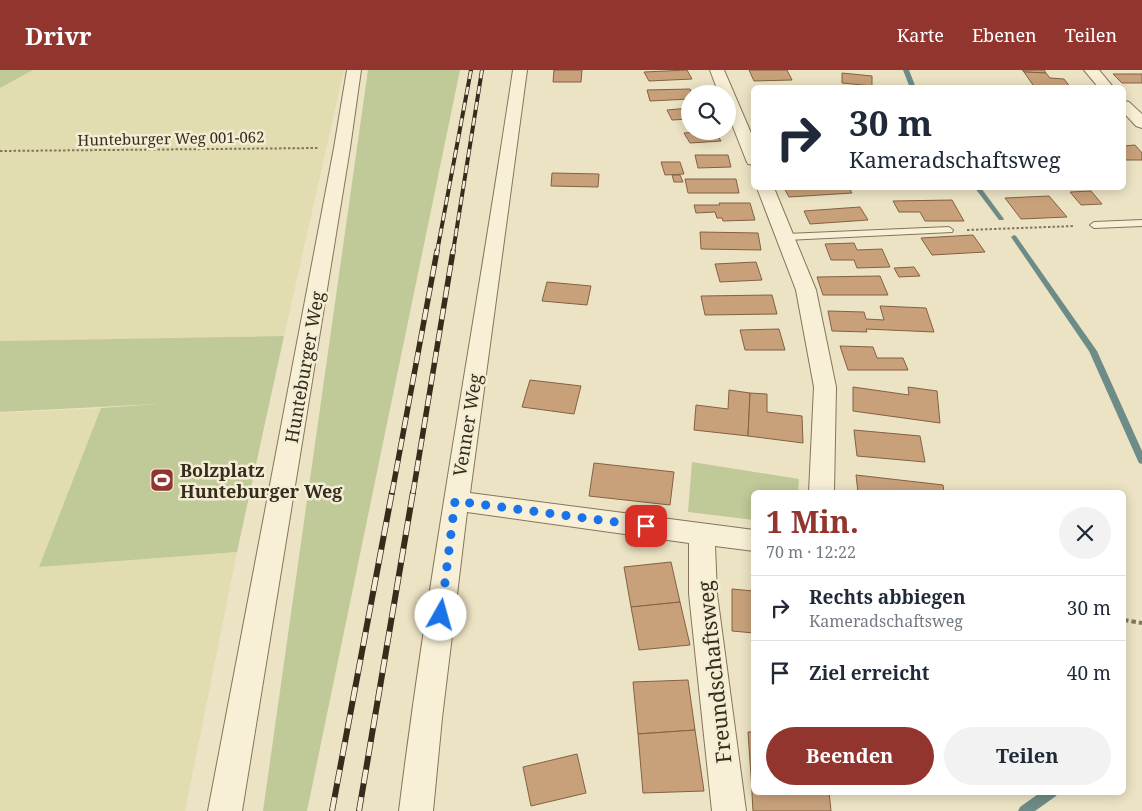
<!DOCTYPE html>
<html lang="de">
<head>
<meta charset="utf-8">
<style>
  body { margin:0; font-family:"Noto Serif",serif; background:#f2f2f3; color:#1f2937; height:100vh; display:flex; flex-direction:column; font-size:19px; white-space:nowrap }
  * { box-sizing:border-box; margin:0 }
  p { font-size:16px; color:#747a83 }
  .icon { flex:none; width:28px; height:28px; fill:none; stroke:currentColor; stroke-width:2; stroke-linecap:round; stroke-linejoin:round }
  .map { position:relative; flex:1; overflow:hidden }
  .drawer { position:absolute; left:751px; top:420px; width:375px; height:305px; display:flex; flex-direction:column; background:#fff; border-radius:8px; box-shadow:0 2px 12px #0003 }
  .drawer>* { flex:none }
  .guide { position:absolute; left:751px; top:15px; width:375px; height:105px; border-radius:8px; box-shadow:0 2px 12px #0003; background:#fff; color:#1f2937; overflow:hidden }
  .fabs { position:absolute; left:681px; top:15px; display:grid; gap:10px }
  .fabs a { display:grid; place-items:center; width:55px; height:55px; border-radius:50%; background:#fff; box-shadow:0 2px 12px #0003; font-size:25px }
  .pin { position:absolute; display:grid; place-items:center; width:42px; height:42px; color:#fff; margin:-21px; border-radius:10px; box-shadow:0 2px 8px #0006 }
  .me { position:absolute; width:55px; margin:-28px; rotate:7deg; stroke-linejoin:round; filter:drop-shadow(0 0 4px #0008) }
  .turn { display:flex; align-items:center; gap:18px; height:105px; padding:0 15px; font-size:22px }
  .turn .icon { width:65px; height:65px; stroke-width:2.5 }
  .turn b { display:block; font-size:35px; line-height:42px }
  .round { display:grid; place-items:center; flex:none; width:52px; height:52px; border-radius:26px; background:#f2f2f3 }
  .summary { display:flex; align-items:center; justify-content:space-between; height:85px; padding:0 15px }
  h1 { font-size:30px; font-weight:700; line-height:38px; color:#91352e }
  .primary-button { display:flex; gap:10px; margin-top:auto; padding:10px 15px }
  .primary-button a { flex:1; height:58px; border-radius:30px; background:#91352e; color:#fff; font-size:20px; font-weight:700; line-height:58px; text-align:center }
  .primary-button a+a { background:#f2f2f3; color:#1f2937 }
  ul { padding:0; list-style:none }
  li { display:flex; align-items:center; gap:15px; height:65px; padding:0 15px; border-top:1px solid #e0e1e3 }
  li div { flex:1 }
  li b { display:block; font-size:19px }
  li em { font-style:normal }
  header { display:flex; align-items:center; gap:30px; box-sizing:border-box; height:70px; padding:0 25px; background:#91352e; color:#fff }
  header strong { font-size:24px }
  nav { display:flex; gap:28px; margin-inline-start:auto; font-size:18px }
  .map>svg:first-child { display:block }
</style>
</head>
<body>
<header>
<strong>Drivr</strong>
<nav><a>Karte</a><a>Ebenen</a><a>Teilen</a></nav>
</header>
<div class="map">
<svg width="1142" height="741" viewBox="0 0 1142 741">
  <rect width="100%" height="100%" fill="#ece3c4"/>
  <!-- farmland -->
  <g fill="#e1ddb1">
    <polygon points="33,0 344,0 284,266 0,271 0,18"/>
    <polygon points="101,338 39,497 237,482 185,741 0,741 0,343"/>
  </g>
  <!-- green -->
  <g fill="#c0c998">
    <polygon points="0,0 33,0 0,18"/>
    <polygon points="368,0 460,0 307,741 263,741"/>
    <polygon points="284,266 237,482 39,497 101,338 158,334 0,342 0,271"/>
    <polygon points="692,392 799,409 798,422 754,422 754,450 688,442"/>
  </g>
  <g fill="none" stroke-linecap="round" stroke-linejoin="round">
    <!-- stream -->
    <g fill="#6d8c87" fill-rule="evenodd">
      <polygon points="903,0 909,0 916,18 910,18"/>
      <polygon points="975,118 981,118 1004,149 1003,150 999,150"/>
      <polygon points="1014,165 1016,166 1097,281 1142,381 1142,394 1139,393 1138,391 1089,281 1011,167"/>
      <polygon points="1041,722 1058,722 1056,726 1035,741 1018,741 1020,737"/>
    </g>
  </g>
  <!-- building -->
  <g fill="#c8a17b" stroke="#836142">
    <polygon points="554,0 582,0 581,12 553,12"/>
    <polygon points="687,0 692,9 649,11 644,2"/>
    <polygon points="749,0 787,0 792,10 754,11"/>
    <polygon points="1022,0 1044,0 1046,3 1024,2"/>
    <polygon points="1024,2 1046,3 1050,8 1064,9 1071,18 1035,18"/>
    <polygon points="842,3 872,6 872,16 842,13"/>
    <polygon points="1113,4 1142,4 1142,13 1122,13"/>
    <polygon points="690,19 692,24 690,24 690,29 650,31 647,20"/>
    <polygon points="690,38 690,49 672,50 667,40"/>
    <polygon points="715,61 721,71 690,73 684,63"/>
    <polygon points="1135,75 1142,83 1142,90 1124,90 1124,76"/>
    <polygon points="695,85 728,85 731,97 698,98"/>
    <polygon points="661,92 680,92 684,104 665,105"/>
    <polygon points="552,103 599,104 598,117 551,116"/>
    <polygon points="672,105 680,105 683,112 674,112"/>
    <polygon points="685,109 736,109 739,123 688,123"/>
    <polygon points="784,118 849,118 852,123 789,127"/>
    <polygon points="1091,121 1102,134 1081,135 1070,122"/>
    <polygon points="1049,126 1067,147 1021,149 1005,128"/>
    <polygon points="952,130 964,151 925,151 920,142 899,142 893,131"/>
    <polygon points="719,133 750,133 755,150 723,151 722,148 717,148 715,142 696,143 694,135 720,135"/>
    <polygon points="860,137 868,150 810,154 804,141"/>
    <polygon points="700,162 758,163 761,180 701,179"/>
    <polygon points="973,165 985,182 932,185 921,168"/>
    <polygon points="854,173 857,180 882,179 890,197 857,198 854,190 831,190 825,174"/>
    <polygon points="756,192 762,210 720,212 715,194"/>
    <polygon points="914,197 920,206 899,207 894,198"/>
    <polygon points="880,206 888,225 823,225 817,207"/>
    <polygon points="547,212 591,216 587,235 542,231"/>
    <polygon points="772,225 777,244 705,245 701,226"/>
    <polygon points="880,236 926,238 934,262 866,259 867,262 832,261 828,241 864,242 866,249 884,250"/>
    <polygon points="779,259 785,280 745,280 740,260"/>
    <polygon points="840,276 873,277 877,288 903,288 908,300 848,300"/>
    <polygon points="530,310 581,316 574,344 522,337"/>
    <polygon points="853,317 909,325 908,317 937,321 940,353 853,341"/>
    <polygon points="729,320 750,323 748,366 694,360 696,335 728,339"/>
    <polygon points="750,323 767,324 767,342 802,346 803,373 748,366"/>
    <polygon points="854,360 920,366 925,392 857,386"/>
    <polygon points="594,393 674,402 670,435 589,426"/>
    <polygon points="856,405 943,415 944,422 858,422"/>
    <polygon points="671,492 680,532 631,537 624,497"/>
    <polygon points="732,519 754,521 754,563 732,561"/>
    <polygon points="680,532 690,575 639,580 631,537"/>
    <polygon points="688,610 695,660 638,664 633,612"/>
    <polygon points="695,660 704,721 643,723 638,664"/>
    <polygon points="748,662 754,662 754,706 751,706"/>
    <polygon points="577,684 586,723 531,736 523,697"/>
    <polygon points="751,706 754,706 754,722 829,722 831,741 753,741"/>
  </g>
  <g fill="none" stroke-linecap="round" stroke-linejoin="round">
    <!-- service casing -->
    <g stroke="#85755b" stroke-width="2">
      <g id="service">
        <polygon points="1142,150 1142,156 1094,158 1090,155 1094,152"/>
        <polygon points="949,157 953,160 952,162 786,170 782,167 786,164"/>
      </g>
    </g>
    <!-- minor casing -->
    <g stroke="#85755b" stroke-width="2">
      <g id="minor">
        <polygon points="347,0 361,0 350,78 242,741 208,741 334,78"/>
        <path d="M513 0H527L470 423 754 460V481L715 476 717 524 746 741H712L689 524V473L467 442 442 648 433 741H399C430 492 476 248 513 0Z"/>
        <polygon points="710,0 724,0 754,70 754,95 748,94 746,90 728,44 728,24 719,24"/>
        <polygon points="1084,0 1099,0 1114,18 1099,18"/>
        <polygon points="1124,31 1129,32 1142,44 1142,58 1136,56 1124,43"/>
        <polygon points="757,118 774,118 816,220 836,317 834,422 809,422 814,317 796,220"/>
      </g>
    </g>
    <!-- path-far1 -->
    <g stroke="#85755b" stroke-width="2" stroke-dasharray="2.5 2" stroke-linecap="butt">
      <polyline points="0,81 319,78"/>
      <polyline points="967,160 1075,156"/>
    </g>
    <!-- path -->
    <polyline stroke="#85755b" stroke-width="4" stroke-dasharray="4.5 3" stroke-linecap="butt" points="1124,550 1142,553"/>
    <!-- service -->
    <use href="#service" fill="#f7f0d6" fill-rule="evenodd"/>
    <!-- minor -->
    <use href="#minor" fill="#f7f0d6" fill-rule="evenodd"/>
    <!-- rail-far2 casing -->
    <g stroke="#362c1e" stroke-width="4">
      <g id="rail-far2">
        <polyline points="437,182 471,0"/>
        <polyline points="453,182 482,0"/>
      </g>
    </g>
    <!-- rail-far1 casing -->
    <g stroke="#362c1e" stroke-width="5.5">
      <g id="rail-far1">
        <polyline points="392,423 437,181"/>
        <polyline points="413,423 453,181"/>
      </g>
    </g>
    <!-- rail casing -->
    <g stroke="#362c1e" stroke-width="6">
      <g id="rail">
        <polyline points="332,741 392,422"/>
        <polyline points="359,741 413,422"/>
      </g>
    </g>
    <!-- rail-far2 -->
    <use href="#rail-far2" stroke="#f3edd3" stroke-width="2.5" stroke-dasharray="8" stroke-linecap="butt"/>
    <!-- rail-far1 -->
    <use href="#rail-far1" stroke="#f3edd3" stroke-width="4" stroke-dasharray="11" stroke-linecap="butt"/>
    <!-- rail -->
    <use href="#rail" stroke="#f3edd3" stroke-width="4.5" stroke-dasharray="14" stroke-linecap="butt"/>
  </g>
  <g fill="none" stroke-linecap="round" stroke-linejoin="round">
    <!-- route -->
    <polyline stroke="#1a73e8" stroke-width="9" stroke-dasharray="0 16.2" points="441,545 455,431 646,456"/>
  </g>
  <!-- icons -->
  <defs>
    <g id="stadium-square" transform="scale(1.25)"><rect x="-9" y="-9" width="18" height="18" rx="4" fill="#91352e" stroke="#f3edd3"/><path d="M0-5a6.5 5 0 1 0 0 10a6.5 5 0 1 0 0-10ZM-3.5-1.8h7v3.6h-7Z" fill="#fff"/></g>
  </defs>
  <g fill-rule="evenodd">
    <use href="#stadium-square" x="162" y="410"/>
  </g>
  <g text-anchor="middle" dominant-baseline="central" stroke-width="5" stroke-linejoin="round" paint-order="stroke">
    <!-- far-street labels -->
    <g font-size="15" fill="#362c1e" stroke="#f3edd3">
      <text transform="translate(171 68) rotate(-1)">Hunteburger Weg 001-062</text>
    </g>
    <!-- street labels -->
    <g font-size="18" fill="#362c1e" stroke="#f3edd3">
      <text transform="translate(304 297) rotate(-80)">Hunteburger Weg</text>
      <text transform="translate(467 355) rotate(-81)">Venner Weg</text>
    </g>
    <!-- poi labels -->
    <g font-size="18" font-weight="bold" fill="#362c1e" stroke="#f3edd3" text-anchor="start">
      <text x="180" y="400">Bolzplatz<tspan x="180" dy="21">Hunteburger Weg</tspan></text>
    </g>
    <!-- near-street labels -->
    <g font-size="21" fill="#362c1e" stroke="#f3edd3">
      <text transform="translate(714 602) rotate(-96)">Freundschaftsweg</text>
    </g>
  </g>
</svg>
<div class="fabs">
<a><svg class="icon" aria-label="search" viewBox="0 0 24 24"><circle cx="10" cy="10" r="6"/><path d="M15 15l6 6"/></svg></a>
</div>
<div class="pin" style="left:646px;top:456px;background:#d93025"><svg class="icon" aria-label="arrive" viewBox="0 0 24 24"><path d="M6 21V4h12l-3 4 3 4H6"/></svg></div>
<svg class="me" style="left:441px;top:545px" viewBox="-20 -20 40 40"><circle r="19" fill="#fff"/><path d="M0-13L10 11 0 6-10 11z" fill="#1a73e8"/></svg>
<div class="guide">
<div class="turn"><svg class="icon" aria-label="right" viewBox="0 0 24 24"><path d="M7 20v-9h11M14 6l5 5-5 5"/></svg><div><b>30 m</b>Kameradschaftsweg</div></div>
</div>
<section class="drawer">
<div class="summary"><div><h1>1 Min.</h1><p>70 m · 12:22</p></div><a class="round"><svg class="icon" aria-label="close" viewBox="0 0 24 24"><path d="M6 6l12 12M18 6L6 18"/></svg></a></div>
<ul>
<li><svg class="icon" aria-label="right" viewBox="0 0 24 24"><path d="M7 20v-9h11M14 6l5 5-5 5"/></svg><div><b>Rechts abbiegen</b><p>Kameradschaftsweg</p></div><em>30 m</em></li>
<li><svg class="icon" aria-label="arrive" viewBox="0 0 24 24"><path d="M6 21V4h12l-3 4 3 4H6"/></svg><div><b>Ziel erreicht</b></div><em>40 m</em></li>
</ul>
<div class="primary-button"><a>Beenden</a><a>Teilen</a></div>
</section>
</div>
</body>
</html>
